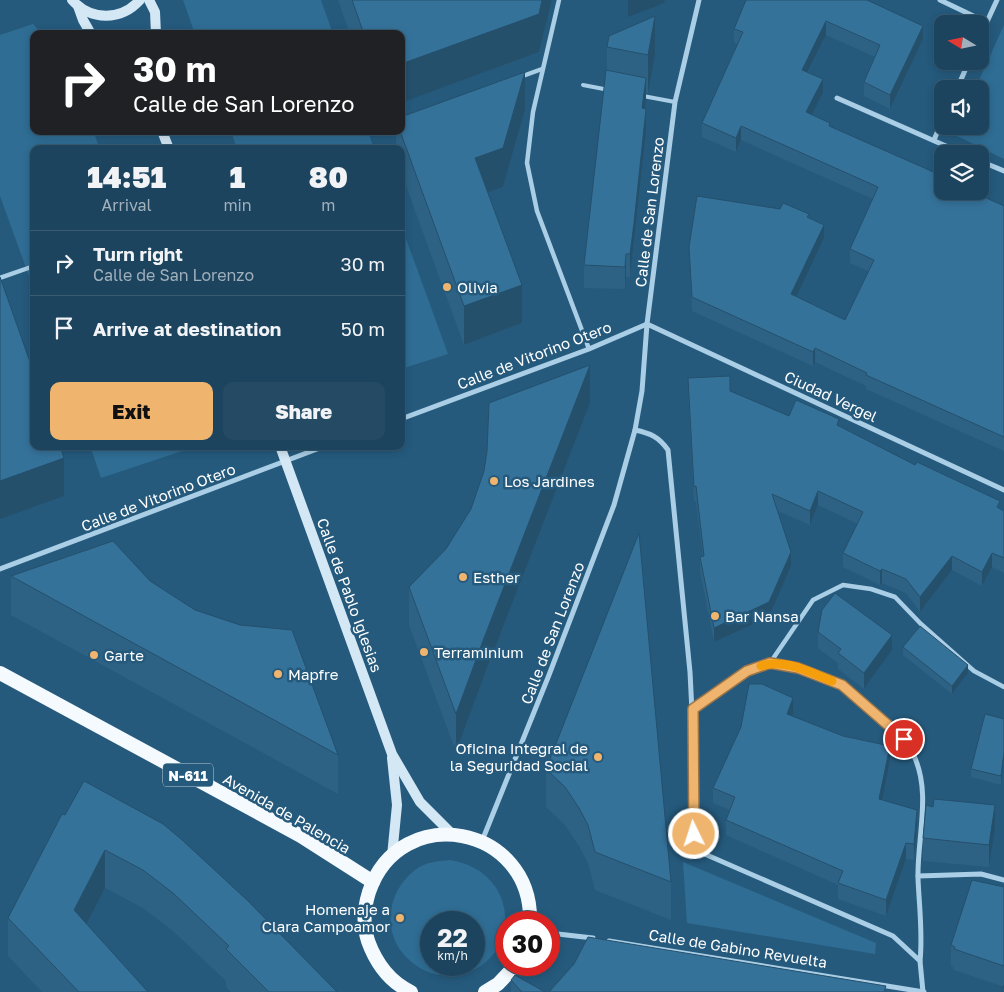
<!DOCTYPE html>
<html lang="en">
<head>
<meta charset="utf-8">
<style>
  body { margin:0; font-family:"Golos Text",sans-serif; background:#254b64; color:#f1f3f6; height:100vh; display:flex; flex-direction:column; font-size:19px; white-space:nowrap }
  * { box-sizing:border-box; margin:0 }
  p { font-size:16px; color:#a0b0bc }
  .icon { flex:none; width:28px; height:28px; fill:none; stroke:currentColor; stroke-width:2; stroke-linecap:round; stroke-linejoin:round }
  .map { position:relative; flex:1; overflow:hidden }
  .drawer { position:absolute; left:30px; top:145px; width:375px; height:305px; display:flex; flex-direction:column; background:#1c445e; border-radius:10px; box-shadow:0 2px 8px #0003,0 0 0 1px #3a5c73 }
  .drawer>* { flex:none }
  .hud { position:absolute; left:30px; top:30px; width:375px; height:105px; border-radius:10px; box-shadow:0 2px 8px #0003,0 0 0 1px #3a5c73; background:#202124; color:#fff; overflow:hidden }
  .needle { width:32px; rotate:280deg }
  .tools { position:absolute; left:934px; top:15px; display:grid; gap:10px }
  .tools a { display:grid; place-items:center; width:55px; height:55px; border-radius:10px; background:#1c445e; box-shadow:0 2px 8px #0003,0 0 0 1px #3a5c73; font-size:25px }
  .speed { position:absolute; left:420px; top:911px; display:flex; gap:10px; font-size:25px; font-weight:700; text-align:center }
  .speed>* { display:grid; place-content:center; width:65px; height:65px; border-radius:50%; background:#1c445e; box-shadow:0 2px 8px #0003,0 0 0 1px #3a5c73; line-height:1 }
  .speed small { font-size:12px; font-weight:400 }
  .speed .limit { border:8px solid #d22; background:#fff; color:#111 }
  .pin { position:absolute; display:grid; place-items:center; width:42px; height:42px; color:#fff; margin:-21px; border:2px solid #fff; border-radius:50%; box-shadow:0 1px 5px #0007 }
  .me { position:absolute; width:55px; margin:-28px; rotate:356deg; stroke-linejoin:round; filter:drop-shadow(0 0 4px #0008) }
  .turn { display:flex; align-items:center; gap:18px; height:105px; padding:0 20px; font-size:22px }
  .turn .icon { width:65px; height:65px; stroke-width:2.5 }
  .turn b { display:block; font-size:35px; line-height:42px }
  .eta { display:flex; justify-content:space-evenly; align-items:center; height:85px; text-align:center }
  .eta b { font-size:30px; font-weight:800; line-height:35px }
  .primary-button { display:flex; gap:10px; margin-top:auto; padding:10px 20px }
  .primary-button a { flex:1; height:58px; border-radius:10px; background:#efb46e; color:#111; font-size:20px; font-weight:800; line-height:58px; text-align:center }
  .primary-button a+a { background:#254b64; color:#f1f3f6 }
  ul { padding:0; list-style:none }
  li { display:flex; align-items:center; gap:15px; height:65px; padding:0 20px; border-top:1px solid #3a5c73 }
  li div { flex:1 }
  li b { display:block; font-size:19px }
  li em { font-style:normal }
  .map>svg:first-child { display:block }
</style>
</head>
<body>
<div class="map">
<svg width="1004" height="992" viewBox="0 0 1004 992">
  <rect width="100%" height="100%" fill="#255a7d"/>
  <!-- green -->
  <g fill="#2f6d94" fill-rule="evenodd">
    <polygon points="183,0 321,0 333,34 195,34"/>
    <polygon points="33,24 42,34 34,34 34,131 93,131 100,149 34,149 34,290 0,196 0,35"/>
    <polygon points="1004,25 1004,159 955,135 958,126 980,126 980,89 975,89"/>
    <polygon points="231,131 368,131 374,149 237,149"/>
    <polygon points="401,225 448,354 401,369"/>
    <polygon points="90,446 197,446 101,478"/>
    <path d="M450 860C532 874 517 981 442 975 426 974 411 964 401 951 381 924 391 886 418 868 427 862 439 861 450 860ZM431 922H474V965H431Z"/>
    <polygon points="683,862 876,943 875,954 687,923"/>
  </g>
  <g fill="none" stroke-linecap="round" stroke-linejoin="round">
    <!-- service -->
    <g stroke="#a9cee5" stroke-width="4">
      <polyline points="583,85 609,90"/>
      <polyline points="643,96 675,102"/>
    </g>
    <!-- pedestrian -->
    <g stroke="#a9cee5" stroke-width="4.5">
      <polyline points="559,0 533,112 527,163 537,211 589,349"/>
      <polyline points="520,77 542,69"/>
      <polyline points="377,132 379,131"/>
      <polyline points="0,278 34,266"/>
      <polyline points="770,663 813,600 843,585 871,589 895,597 921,624 974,671 1004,687"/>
    </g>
    <!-- minor -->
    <g stroke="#a9cee5" stroke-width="5">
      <polyline points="940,0 986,22"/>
      <polyline points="980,37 997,0"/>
      <polyline points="957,89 969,61"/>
      <polyline points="837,98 964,154"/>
      <polyline points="934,140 942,121"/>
      <polyline points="980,161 1004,171"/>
      <polyline points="401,419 589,349 647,324 1004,490"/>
      <path d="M635 430C650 433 659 437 668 450L690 672C692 702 693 731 693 761 692 792 690 822 700 852L893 936 920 961 923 992"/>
      <polyline points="0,569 325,446"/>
      <path d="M693 709C712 697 750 664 770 663 794 661 837 681 854 696 874 713 902 730 913 754 932 791 917 838 918 878 919 905 923 933 920 961"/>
      <polyline points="482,841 549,675 614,505 635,430 642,391 647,324 675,102 699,0"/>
      <polyline points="918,876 981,874 1004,880"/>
      <polyline points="549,933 593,938"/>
      <polyline points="609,941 924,992"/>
    </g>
    <!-- secondary -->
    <g stroke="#d3e7f5" stroke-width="10">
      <path d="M72 0C91 21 121 21 140 0"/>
      <polyline points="149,0 155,12 156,34"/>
      <polyline points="78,6 83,20 91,34"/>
      <polyline points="162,131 169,149"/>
      <polyline points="280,446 392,754 420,802 452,834"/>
      <polyline points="392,856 397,805 392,758"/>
    </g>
    <!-- trunk -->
    <g stroke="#f4fafe" stroke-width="14">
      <polyline points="0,673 301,836 373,882"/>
      <path d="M411 992C390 982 376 963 368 941 363 926 364 908 369 892 400 800 533 825 530 922"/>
      <polyline points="485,992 498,984 516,965"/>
    </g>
  </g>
  <!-- wall -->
  <g fill="#2e6284">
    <polygon points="338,0 552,0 539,52 401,103 401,34 350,34"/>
    <polygon points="746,0 923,39 890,109 864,96 864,82 875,57 826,35 808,72 823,93 812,114 830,126 938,176 1004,206 1004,451 866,389 866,386 815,362 813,366 692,311 689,247 809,218 824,238 796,297 845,320 868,271 850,263 850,249 873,199 741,140 736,152 702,137 702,123 737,44 734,42 734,29"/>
    <polygon points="607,47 655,55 648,93 646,93 645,109 646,132 630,277 626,277 625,289 584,288 584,265 607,70"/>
    <polygon points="525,110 503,187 487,192 522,323 464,345 401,172 401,149 396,149 396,131 401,131"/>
    <polygon points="688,378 730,391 789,416 839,427 1004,511 1004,573 992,567 982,586 952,570 920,612 906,593 882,583 880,585 843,567 843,553 858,524 818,505 810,525 778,511 791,566 769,617 714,642 700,571 700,557 703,557 696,501 694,501 688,392"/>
    <polygon points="590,403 484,676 456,752 409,625 409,587"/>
    <polygon points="11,576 150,581 195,610 338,755 338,794 11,615"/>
    <polygon points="818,632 892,650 864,689 838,669 838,663 818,648"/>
    <polygon points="903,647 968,673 952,694 903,655"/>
    <polygon points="793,714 792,716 890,761 882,800 917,825 914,860 906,859 886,916 838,899 838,885 726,835 726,820 730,810 713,803 713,788"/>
    <polygon points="1004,719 1004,760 1001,785 971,777 971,769"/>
    <polygon points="546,769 671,882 671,920 595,890 588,863 579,846 565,825 546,807"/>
    <polygon points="65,815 337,992 231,992 226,987 226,981 173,931 143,908 105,888 86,924 148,992 42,992 8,956 8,918"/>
    <polygon points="995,828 989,867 923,861 923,838"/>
    <polygon points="1004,887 1004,992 1004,987 954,970 954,968 951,966 951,945"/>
    <polygon points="511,980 545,992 511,992"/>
  </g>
  <!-- shaded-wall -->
  <g fill="#25506c">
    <polygon points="542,0 552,0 539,52 401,103 401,64"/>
    <polygon points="628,0 665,0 664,3 628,17"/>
    <polygon points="655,16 655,55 648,93 648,55"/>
    <polygon points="826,21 826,35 802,83 802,70"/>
    <polygon points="923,26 923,39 890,109 890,95"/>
    <polygon points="525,72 525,110 503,187 475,197 475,158"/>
    <polygon points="646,78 646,101 642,131 642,108"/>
    <polygon points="823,79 823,93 806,126 806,112"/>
    <polygon points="646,109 646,132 630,277 630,254"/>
    <polygon points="741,126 741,140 736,152 736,138"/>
    <polygon points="824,225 824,238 791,308 791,294"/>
    <polygon points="626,254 626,277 625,289 625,267"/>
    <polygon points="522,285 522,323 464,345 464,306"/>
    <polygon points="815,348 815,362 813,366 813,352"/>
    <polygon points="590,365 590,403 484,676 456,752 456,714 484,638"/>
    <polygon points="64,458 64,496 0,519 0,481"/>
    <polygon points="818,491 818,505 810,525 810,511"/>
    <polygon points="791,552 791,566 769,617 714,642 714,628"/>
    <polygon points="992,553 992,567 982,586 982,572"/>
    <polygon points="952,556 952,570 920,612 920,597"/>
    <polygon points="882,569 882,583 880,585 880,571"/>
    <polygon points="892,635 892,650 864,689 864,673"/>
    <polygon points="968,665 968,673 952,694 952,686"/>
    <polygon points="793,698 793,714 787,730 787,714"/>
    <polygon points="890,746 890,761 879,815 879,799"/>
    <polygon points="1004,752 1004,760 1001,785 1001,776"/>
    <polygon points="995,805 995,828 989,867 989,845"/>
    <polygon points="917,810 917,825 914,860 914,844"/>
    <polygon points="906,843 906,859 886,916 886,900"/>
    <polygon points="105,850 105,888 74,948 74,910"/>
  </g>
  <!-- building -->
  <g fill="#35729a" stroke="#25506c">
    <polygon points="352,0 542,0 539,14 401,64 401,34 364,34"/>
    <polygon points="746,0 867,0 923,26 890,95 864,82 880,45 826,21 802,70 823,79 806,112 830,123 829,126 938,174 937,176 942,179 942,191 971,191 1004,206 1004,437 866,375 867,373 815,348 813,352 692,297 689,247 697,196 780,209 783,203 809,214 807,217 824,225 791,294 845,320 874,260 850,249 878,187 741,126 736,138 702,123 743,32 734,29"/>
    <polygon points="655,16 648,55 607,47 609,36"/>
    <polygon points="606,70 646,78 642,108 646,109 634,223 630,254 626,254 625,267 584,265"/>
    <polygon points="525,72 503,148 475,158 522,285 464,306 400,131 401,131 401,117"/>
    <polygon points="0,277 34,373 34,446 60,446 64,458 0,481"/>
    <polygon points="590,365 484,638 456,714 409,587 446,549 471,509 484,471 487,451 489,403"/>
    <polygon points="730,376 730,391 789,416 796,400 839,419 837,425 915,465 917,462 1000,501 997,507 1004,511 1004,558 992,553 982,572 952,556 920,597 906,579 882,569 880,571 843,553 863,512 818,491 810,511 772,494 791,552 769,602 714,628 700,557 704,556 696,486 694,487 688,378"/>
    <polygon points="639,533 671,882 595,852 588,825 579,808 565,787 546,769"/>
    <polygon points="113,541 150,581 195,610 240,625 292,630 338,755 11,576"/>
    <polygon points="835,593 892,635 864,673 838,653 841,649 818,632 822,610"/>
    <polygon points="920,626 968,665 952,686 903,647"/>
    <polygon points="749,684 762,684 793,698 787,714 843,736 890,746 879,799 917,810 914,844 906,843 886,900 838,883 843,871 726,820 735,797 713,788 741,727"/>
    <polygon points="985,714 1004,719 1004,752 1001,776 971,769"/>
    <polygon points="84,781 163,824 181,839 248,901 337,992 269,992 226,949 229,946 173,893 143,870 105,850 74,910 148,992 79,992 8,918 62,814 65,815"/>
    <polygon points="934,799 995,805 989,845 923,838 926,805 933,807"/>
    <polygon points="972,880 1004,887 1004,966 954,949 955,947 951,945"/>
    <polygon points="588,937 886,986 884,992 549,992 574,964"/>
    <polygon points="515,975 545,992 522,992 511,980"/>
    <polygon points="1004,985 1004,992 1002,992"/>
  </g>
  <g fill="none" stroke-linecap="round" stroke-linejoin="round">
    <!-- route casing -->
    <g stroke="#9b7548" stroke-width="12">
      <polyline id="route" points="694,834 693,709 747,671 770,663 798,668 842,685 904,739"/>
    </g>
    <!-- route -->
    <use href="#route" stroke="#efb46e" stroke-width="9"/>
    <!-- slow -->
    <path stroke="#f59e0b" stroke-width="9" d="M761 666C784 658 811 673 832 681"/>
  </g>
  <!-- markers -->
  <g fill="#efb46e" stroke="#255a7d" stroke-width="2">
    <circle cx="447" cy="287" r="5"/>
    <circle cx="494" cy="481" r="5"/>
    <circle cx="463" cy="577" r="5"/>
    <circle cx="715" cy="616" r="5"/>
    <circle cx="424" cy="652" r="5"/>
    <circle cx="94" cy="655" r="5"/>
    <circle cx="278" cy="674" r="5"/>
    <circle cx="598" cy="757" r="5"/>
    <circle cx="400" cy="918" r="5"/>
  </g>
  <g text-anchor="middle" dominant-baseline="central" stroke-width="5" stroke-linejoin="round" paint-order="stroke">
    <!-- shield labels -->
    <rect fill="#255a7d" stroke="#beced8" stroke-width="1" x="163" y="763.5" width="50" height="23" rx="4"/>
    <g font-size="14" font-weight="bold" fill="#fff">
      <text x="188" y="775">N-611</text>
    </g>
    <!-- street labels -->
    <g font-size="15" fill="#fff" stroke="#255a7d">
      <text transform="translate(649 212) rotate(-83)">Calle de San Lorenzo</text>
      <text transform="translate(534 355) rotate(-21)">Calle de Vitorino Otero</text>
      <text transform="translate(831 396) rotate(25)">Ciudad Vergel</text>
      <text transform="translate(158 497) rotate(-21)">Calle de Vitorino Otero</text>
      <text transform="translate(350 595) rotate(70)">Calle de Pablo Iglesias</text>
      <text transform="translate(552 633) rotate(-69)">Calle de San Lorenzo</text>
      <text transform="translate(287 813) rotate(30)">Avenida de Palencia</text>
      <text transform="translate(738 948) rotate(9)">Calle de Gabino Revuelta</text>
    </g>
    <!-- poi labels -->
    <g font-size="15" fill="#fff" stroke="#255a7d" text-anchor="start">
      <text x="457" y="287">Olivia</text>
      <text x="504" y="481">Los Jardines</text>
      <text x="473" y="577">Esther</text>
      <text x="725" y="616">Bar Nansa</text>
      <text x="434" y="652">Terraminium</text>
      <text x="104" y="655">Garte</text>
      <text x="288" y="674">Mapfre</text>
      <text x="588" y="748" text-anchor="end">Oficina Integral de<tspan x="588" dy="17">la Seguridad Social</tspan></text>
      <text x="390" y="909" text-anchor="end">Homenaje a<tspan x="390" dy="17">Clara Campoamor</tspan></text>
    </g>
  </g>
</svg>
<div class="tools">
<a><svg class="needle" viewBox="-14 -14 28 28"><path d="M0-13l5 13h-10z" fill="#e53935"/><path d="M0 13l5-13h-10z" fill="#a0b0bc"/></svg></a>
<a><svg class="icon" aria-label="sound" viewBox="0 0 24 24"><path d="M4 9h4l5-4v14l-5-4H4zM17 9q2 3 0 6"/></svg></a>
<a><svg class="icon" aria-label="layers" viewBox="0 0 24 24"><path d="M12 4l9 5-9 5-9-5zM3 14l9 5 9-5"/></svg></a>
</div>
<div class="speed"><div>22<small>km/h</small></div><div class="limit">30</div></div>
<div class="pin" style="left:904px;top:739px;background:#d93025"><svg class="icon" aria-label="arrive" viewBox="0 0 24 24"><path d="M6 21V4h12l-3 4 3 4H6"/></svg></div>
<svg class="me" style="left:694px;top:834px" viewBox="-20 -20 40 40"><circle r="17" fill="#efb46e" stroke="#fff" stroke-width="3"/><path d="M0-11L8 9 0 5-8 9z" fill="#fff"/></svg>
<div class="hud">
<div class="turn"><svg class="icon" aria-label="right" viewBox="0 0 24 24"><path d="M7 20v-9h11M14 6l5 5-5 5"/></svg><div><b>30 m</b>Calle de San Lorenzo</div></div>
</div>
<section class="drawer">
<div class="eta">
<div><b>14:51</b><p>Arrival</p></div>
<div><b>1</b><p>min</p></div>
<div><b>80</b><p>m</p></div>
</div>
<ul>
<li><svg class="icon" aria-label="right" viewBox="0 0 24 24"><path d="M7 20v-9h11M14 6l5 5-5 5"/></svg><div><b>Turn right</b><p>Calle de San Lorenzo</p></div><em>30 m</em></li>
<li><svg class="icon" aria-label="arrive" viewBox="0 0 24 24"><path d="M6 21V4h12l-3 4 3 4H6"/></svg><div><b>Arrive at destination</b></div><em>50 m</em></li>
</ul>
<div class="primary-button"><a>Exit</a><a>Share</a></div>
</section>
</div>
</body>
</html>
